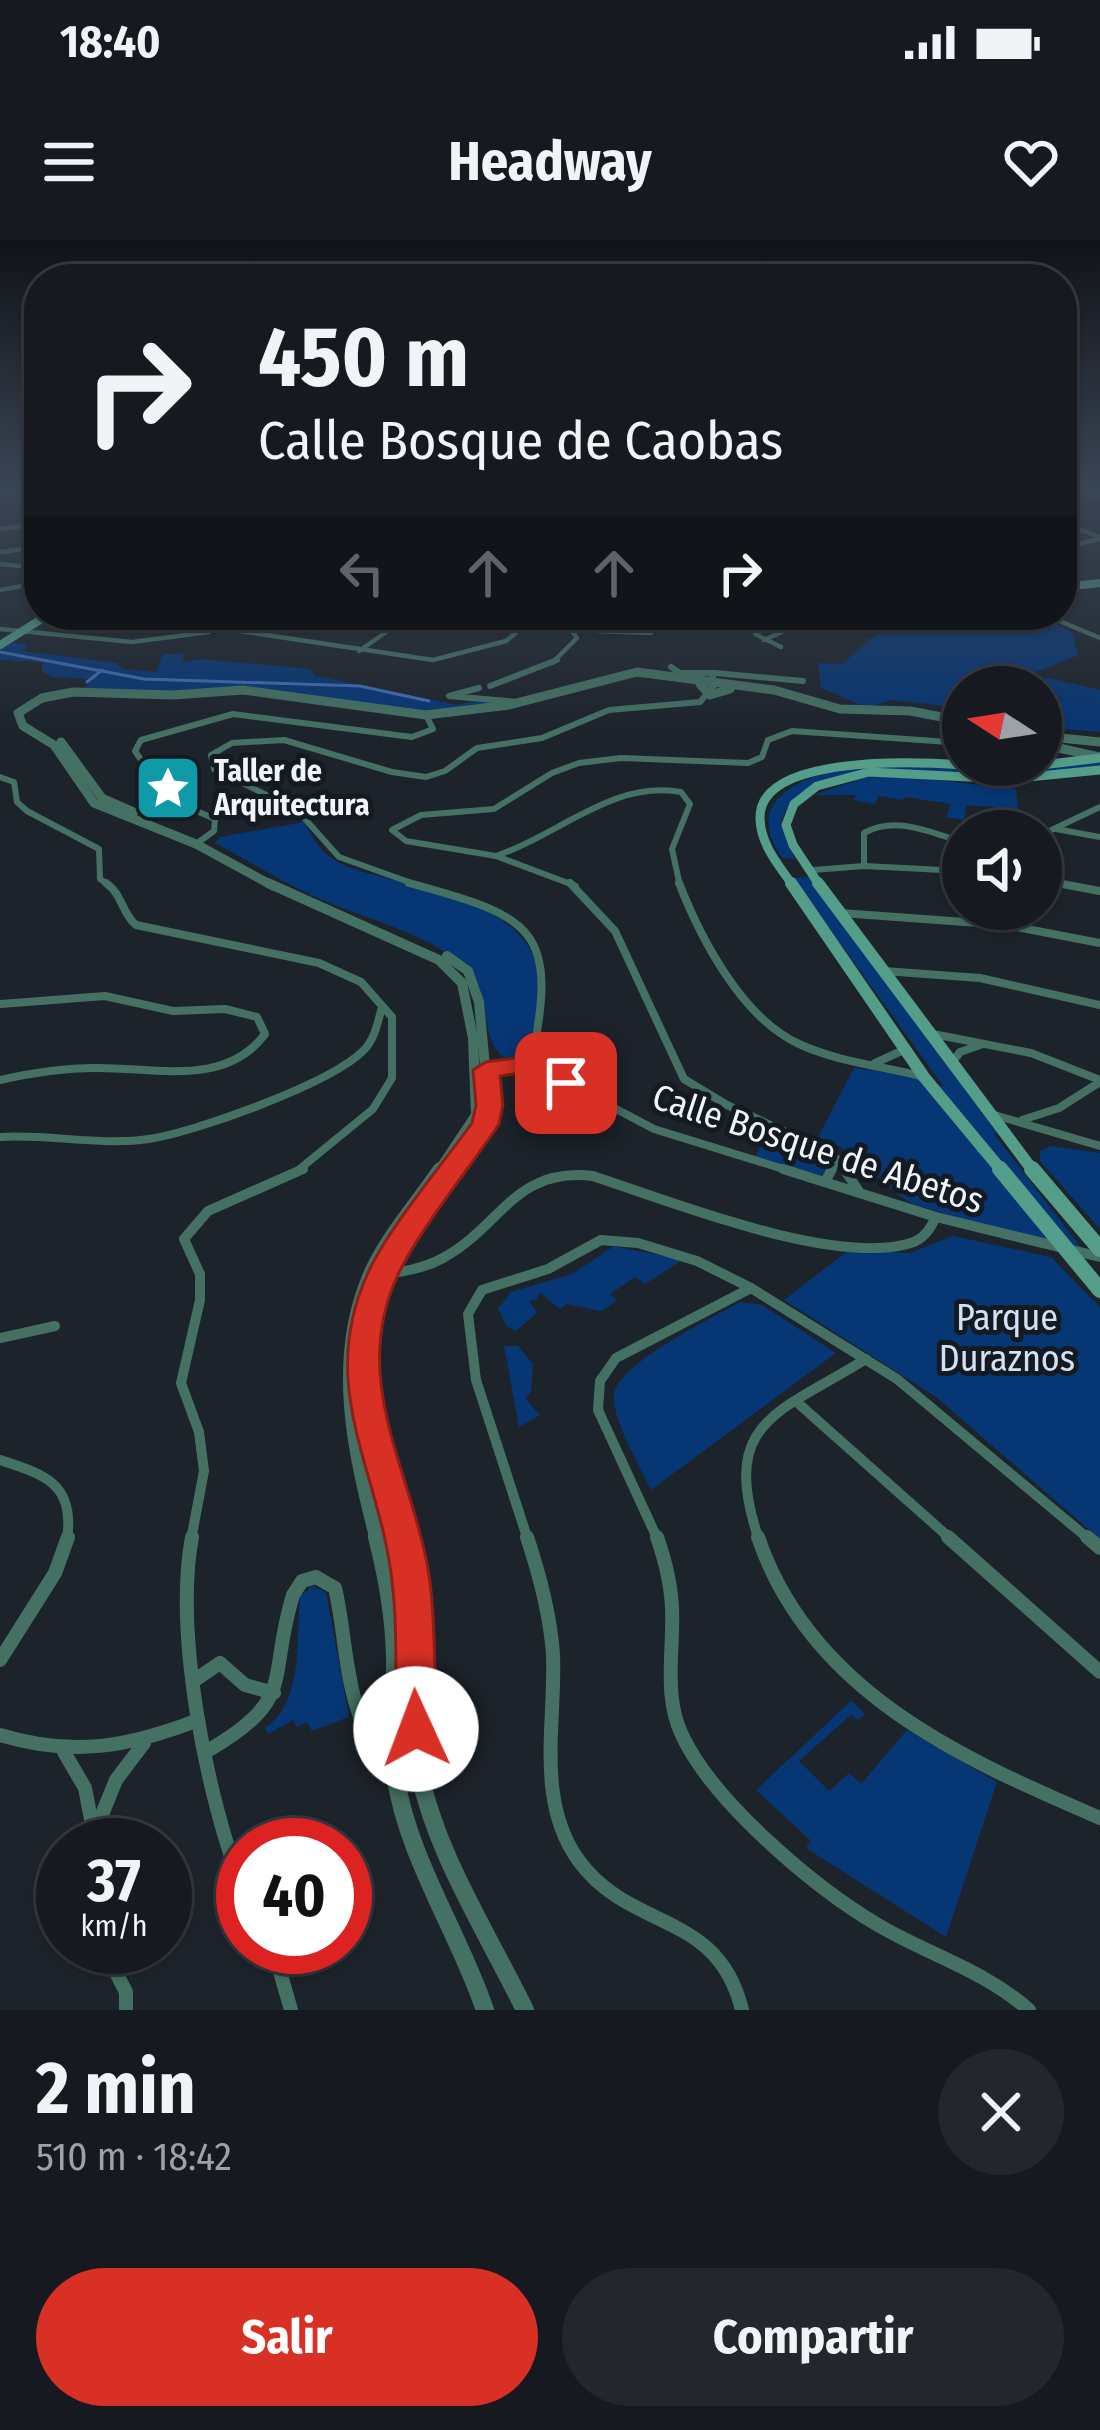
<!DOCTYPE html>
<html lang="es">
<head>
<meta charset="utf-8">
<style>
  body { margin:0; font-family:"Fira Sans Condensed",sans-serif; background:#23272d; color:#f1f3f6; height:100vh; display:flex; flex-direction:column; font-size:45px; white-space:nowrap }
  * { box-sizing:border-box; margin:0 }
  p { font-size:39px; color:#9ea1a5 }
  .icon { flex:none; width:66px; height:66px; fill:none; stroke:currentColor; stroke-width:2; stroke-linecap:round; stroke-linejoin:round }
  .map { position:relative; height:1770px; overflow:hidden }
  .details { display:flex; flex-direction:column; background:#161a20; flex:1 }
  .details>* { flex:none }
  .hud { position:absolute; left:24px; top:24px; width:1053px; height:366px; border-radius:48px; box-shadow:0 3px 9px #0004,0 0 0 3px #35383e; background:#161a20; color:#f1f3f6; overflow:hidden }
  .needle { width:78px; rotate:282deg }
  .tools { position:absolute; left:942px; top:426px; display:grid; gap:24px }
  .tools a { display:grid; place-items:center; width:120px; height:120px; border-radius:50%; background:#161a20; box-shadow:0 3px 9px #0004,0 0 0 3px #35383e; font-size:60px }
  .speed { position:absolute; left:36px; top:1578px; display:flex; gap:24px; font-size:60px; font-weight:700; text-align:center }
  .speed>* { display:grid; place-content:center; width:156px; height:156px; border-radius:50%; background:#161a20; box-shadow:0 3px 9px #0004,0 0 0 3px #35383e; line-height:1 }
  .speed small { font-size:30px; font-weight:400 }
  .speed .limit { border:18px solid #d22; background:#fff; color:#111 }
  .pin { position:absolute; display:grid; place-items:center; width:102px; height:102px; color:#fff; margin:-51px; border-radius:24px; box-shadow:0 6px 18px #0006 }
  .me { position:absolute; width:132px; margin:-66px; rotate:358deg; stroke-linejoin:round; filter:drop-shadow(0 0 9px #0008) }
  .turn { display:flex; align-items:center; gap:42px; height:252px; padding:0 36px; font-size:54px }
  .turn .icon { width:156px; height:156px; stroke-width:2.5 }
  .turn b { display:block; font-size:84px; line-height:102px }
  .lanes { display:flex; align-items:center; height:114px; padding:0 36px; background:#0003; justify-content:center; gap:60px; direction:ltr }
  .lanes .off { opacity:.35 }
  .round { display:grid; place-items:center; flex:none; width:126px; height:126px; border-radius:63px; background:#23272d }
  .overview { display:flex; align-items:center; justify-content:space-between; height:204px; padding:0 36px }
  h1 { font-size:72px; font-weight:700; line-height:90px }
  .primary-button { display:flex; gap:24px; margin-top:auto; padding:24px 36px }
  .primary-button a { flex:1; height:138px; border-radius:72px; background:#d93025; color:#fff; font-size:48px; font-weight:700; line-height:138px; text-align:center }
  .primary-button a+a { background:#23272d; color:#f1f3f6 }
  .status { display:flex; justify-content:space-between; align-items:center; height:84px; padding:0 60px; background:#161a20; direction:ltr }
  .status svg { height:33px; fill:currentColor }
  header { display:flex; justify-content:space-between; align-items:center; height:156px; padding:0 36px; background:#161a20; font-size:54px; font-weight:700 }
  .map>svg:first-child { display:block }
</style>
</head>
<body>
<div class="status"><b>18:40</b><svg viewBox="0 0 49 12"><path d="M0 12V9h3v3zM5 12V6h3v6zM10 12V3h3v9zM15 12V0h3v12zM26 1h20v11H26zM47 4h2v5h-2z"/></svg></div>
<header><svg class="icon" aria-label="menu" viewBox="0 0 24 24"><path d="M4 6h16M4 12h16M4 18h16"/></svg>Headway<svg class="icon" aria-label="heart" viewBox="0 0 24 24"><path d="M12 20l-8-8c-3-5 5-10 8-4 3-6 11-1 8 4z"/></svg></header>
<div class="map">
<svg width="1100" height="1770" viewBox="0 0 1100 1770">
  <rect width="100%" height="100%" fill="#1d232b"/>
  <!-- green -->
  <g fill="#073674">
    <polygon points="1040,376 1073,393 1078,415 1042,430 998,440 1005,445 1049,438 1100,450 1100,492 1041,487 1041,447 963,447 963,468 892,460 866,467 821,448 818,423 842,424 877,394"/>
    <polygon points="0,401 28,405 23,411 117,423 123,429 156,432 163,414 183,414 182,422 201,419 310,429 316,436 457,465 485,459 502,462 426,475 266,450 188,453 91,449 84,448 93,439 51,437 42,431 42,422 0,420"/>
    <path d="M1100 520V528C1072 530 1043 534 1015 535 958 537 801 507 781 583L795 619 783 618C729 548 838 524 888 523 919 523 949 529 980 529 1020 529 1060 523 1100 520Z"/>
    <polygon points="892,535 1016,549 1018,569 966,565 964,580 946,577 951,564 905,557 903,560 879,556 875,564 853,560 856,555 814,555 864,538"/>
    <path d="M304 582C310 592 316 605 325 613 343 629 372 634 394 640 498 666 574 694 526 821L510 822C474 801 496 751 465 726 420 689 356 677 305 652 274 637 245 619 215 603L220 597Z"/>
    <path d="M809 637 997 893 994 894 1089 1018 913 964C874 942 862 912 818 897L854 828 910 835 944 847 793 638Z"/>
    <polygon points="773,886 837,919 825,942 753,920"/>
    <polygon points="1051,906 1100,913 1100,989 1040,921 1040,911"/>
    <polygon points="953,996 1051,1017 1100,1067 1100,1299 936,1157 784,1060 849,1010 910,1013"/>
    <polygon points="614,1006 682,1020 645,1044 635,1037 610,1054 617,1061 601,1071 567,1064 560,1069 540,1053 536,1060 529,1061 537,1073 516,1091 507,1087 498,1069 511,1052 572,1034"/>
    <path d="M740 1062 762 1065 836 1113 651 1250C641 1229 610 1175 614 1154 620 1122 711 1079 740 1062Z"/>
    <polygon points="504,1106 518,1106 533,1124 531,1152 525,1158 540,1175 519,1187"/>
    <path d="M312 1346 326 1352 349 1477 312 1491 307 1482 297 1487 293 1480 268 1494 265 1488C304 1463 296 1398 300 1357Z"/>
    <polygon points="851,1461 865,1474 858,1480 851,1475 799,1521 829,1551 849,1533 861,1544 907,1490 997,1542 946,1697 806,1608 811,1601 756,1550"/>
  </g>
  <g fill="none" stroke-linecap="round" stroke-linejoin="round">
    <!-- stream -->
    <g stroke="#406eb3" stroke-width="3">
      <polyline points="0,412 144,439 360,446 429,461"/>
      <polyline points="87,442 102,430"/>
    </g>
    <!-- minor-far4 -->
    <g stroke="#457164" stroke-width="4.5">
      <polyline points="11,248 39,256"/>
      <polyline points="1062,251 1100,256"/>
      <polyline points="1062,283 1100,297"/>
      <polyline points="0,289 39,284"/>
      <polyline points="1062,308 1100,299"/>
      <polyline points="0,312 39,307"/>
      <polyline points="0,324 39,328"/>
      <polyline points="0,350 39,343"/>
      <polyline points="133,375 433,420 506,401 537,375"/>
      <polyline points="401,375 488,375"/>
      <polyline points="571,375 595,391 651,393"/>
      <polyline points="790,375 881,390 1033,375"/>
      <polyline points="1045,375 1100,398"/>
      <polyline points="0,389 132,402 209,392"/>
      <polyline points="764,400 784,391 774,385"/>
      <polyline points="781,407 755,394 785,375"/>
      <polyline points="359,411 409,376"/>
      <polyline points="552,423 577,398 560,375"/>
    </g>
    <!-- minor-far3 -->
    <g stroke="#457164" stroke-width="6">
      <polyline points="671,427 680,433 715,433"/>
      <polyline points="710,441 715,433 803,441"/>
      <polyline points="490,446 557,420"/>
      <polyline points="479,448 449,456 517,462"/>
      <polyline points="0,537 14,542 17,562 27,571 99,609 100,639 110,646"/>
      <polyline points="1056,589 1100,597"/>
      <polyline points="1041,595 1100,567"/>
      <polyline points="196,604 214,591 215,579 167,558 135,511 141,500 233,474 412,497 433,489 426,475"/>
      <path d="M496 616C559 595 612 540 681 552L690 564 672 609 680 646"/>
      <path d="M864 626V593C897 575 930 593 963 602"/>
      <polyline points="813,630 864,626 963,631"/>
      <polyline points="1041,640 1073,646"/>
      <polyline points="420,646 339,617 297,570 214,529 211,515 232,503 284,500 392,532 426,537 445,531 477,508 542,498 609,470 700,462 717,442"/>
      <polyline points="576,646 496,616 406,601 392,590 421,575 494,569 552,533 579,523 621,518 748,523 762,517 768,500 792,491 963,503"/>
    </g>
    <!-- minor-far2 -->
    <g stroke="#457164" stroke-width="8">
      <path d="M106 643C123 655 121 672 136 685L319 723 361 742 392 777V838L373 869 296 932"/>
      <path d="M409 643C535 677 559 689 531 824L480 831"/>
      <polyline points="570,643 615,691 684,839 727,865 827,911 837,919 830,932"/>
      <path d="M679 643C701 699 742 778 799 804 838 822 883 826 924 837"/>
      <polyline points="1057,643 1100,651"/>
      <polyline points="841,673 1006,685 1100,703"/>
      <polyline points="884,731 980,738 1100,765"/>
      <polyline points="933,794 1031,813 1100,840"/>
      <polyline points="875,823 906,809"/>
      <polyline points="531,824 654,889 793,932"/>
      <polyline points="951,824 960,812 980,805"/>
      <path d="M0 840C31 833 63 828 95 828 154 827 225 848 265 794L257 777 225 769 173 771 105 756 1 764"/>
      <polyline points="991,874 1100,906"/>
      <polyline points="1022,880 1059,868 1100,842"/>
      <path d="M0 897C50 894 100 906 149 899 196 892 332 843 364 810 375 799 378 781 382 767"/>
      <polyline points="837,919 846,932"/>
    </g>
    <!-- minor-far1 -->
    <g stroke="#457164" stroke-width="10">
      <polyline points="783,929 936,977 1100,1017"/>
      <polyline points="844,929 860,953"/>
      <polyline points="825,942 832,929"/>
      <path d="M379 1035C401 1032 423 1029 443 1018 502 986 514 927 593 936 669 961 835 1027 911 1003 924 999 930 989 936 977"/>
      <polyline points="0,1098 55,1086"/>
      <polyline points="799,1164 952,1300"/>
      <path d="M0 1220C46 1235 75 1244 67 1300"/>
      <polyline points="191,1300 204,1231 199,1192 181,1143 200,1060 200,1034 184,999 208,971 303,929"/>
      <polyline points="528,1300 476,1140 468,1074 482,1050 548,1029 601,1000 638,1003 697,1021 751,1048 897,1139 1090,1300"/>
      <polyline points="658,1300 598,1170 600,1141 616,1118 751,1048"/>
      <path d="M759 1300C719 1181 777 1174 866 1119"/>
    </g>
    <!-- minor -->
    <g stroke="#457164" stroke-width="14">
      <path d="M192 1297C174 1394 207 1558 243 1650"/>
      <path d="M527 1297C540 1336 550 1373 553 1414 556 1482 535 1561 579 1621 631 1692 718 1670 742 1770"/>
      <path d="M657 1297C665 1320 671 1344 672 1368 674 1410 663 1456 682 1495 713 1562 815 1648 878 1685 929 1715 984 1730 1029 1770"/>
      <path d="M758 1297C810 1451 960 1518 1100 1578"/>
      <polyline points="948,1297 1100,1432"/>
      <polyline points="1087,1297 1100,1308"/>
      <polyline points="0,1420 55,1333 68,1297"/>
      <polyline points="195,1440 220,1423 245,1445 274,1453"/>
      <path d="M0 1495C72 1517 129 1507 198 1480"/>
      <path d="M209 1510C297 1459 267 1440 293 1355L302 1341 316 1337 335 1348C349 1406 343 1485 394 1525L417 1523"/>
      <polyline points="64,1512 85,1548 96,1605"/>
      <polyline points="96,1589 116,1540 144,1503"/>
      <polyline points="103,1707 126,1752 126,1770"/>
      <polyline points="273,1707 291,1770"/>
    </g>
    <!-- tertiary-far3 -->
    <g stroke="#457164" stroke-width="9">
      <polyline points="700,444 710,455 730,449"/>
      <polyline points="1041,496 1100,502"/>
      <polyline points="61,502 102,558 134,572"/>
      <polyline points="1041,504 1100,517"/>
      <polyline points="273,646 196,604 94,563 54,505 23,486 18,473 42,458 73,452 173,455 243,450 426,475 509,465 637,432 774,450 840,469 910,471 963,481"/>
    </g>
    <!-- tertiary-far2 -->
    <g stroke="#457164" stroke-width="10">
      <polyline points="268,643 439,720 462,743 473,798 476,875 438,932"/>
      <polyline points="447,716 468,731 479,762 489,870 453,932"/>
    </g>
    <!-- tertiary-far1 -->
    <g stroke="#457164" stroke-width="14">
      <path d="M377 1300C355 1215 333 1123 369 1037 384 1000 417 963 440 929"/>
      <path d="M401 1300C379 1213 344 1125 382 1037 398 999 432 963 455 929"/>
    </g>
    <!-- tertiary -->
    <g stroke="#457164" stroke-width="18">
      <path d="M377 1297C387 1336 394 1375 395 1416 396 1453 390 1491 394 1527 405 1615 457 1688 485 1770"/>
      <path d="M400 1297C420 1373 403 1451 418 1526 434 1611 487 1692 525 1770"/>
    </g>
    <!-- secondary-far3 -->
    <g stroke="#549e89" stroke-width="8">
      <polyline points="1062,347 1100,343"/>
      <polyline points="0,405 48,375"/>
    </g>
    <!-- secondary-far2 -->
    <g stroke="#549e89" stroke-width="9">
      <polyline points="966,525 1017,528 1100,518"/>
      <path d="M793 646C779 625 761 606 760 579 758 513 921 522 963 525"/>
      <polyline points="820,646 793,605 786,585 794,564 817,546 869,532 1009,539 1100,530"/>
    </g>
    <!-- secondary-far1 -->
    <g stroke="#549e89" stroke-width="12">
      <polyline points="791,643 924,837 982,907"/>
      <polyline points="818,643 1034,932"/>
    </g>
    <!-- secondary -->
    <polyline stroke="#549e89" stroke-width="16" points="1032,929 1100,1009"/>
    <!-- secondary-bridge-far1 -->
    <polyline stroke="#549e89" stroke-width="12" points="982,907 1003,932"/>
    <!-- secondary-bridge -->
    <polyline stroke="#549e89" stroke-width="16" points="1000,929 1100,1050"/>
  </g>
  <!-- sky -->
  <linearGradient id="sky" x2="0" y2="1"><stop stop-color="#101318"/><stop offset="0.5" stop-color="#3a4555"/><stop offset="1" stop-color="#3a4555" stop-opacity="0"/></linearGradient>
  <rect width="1100" height="496" fill="url(#sky)"/>
  <!-- route -->
  <path fill="#d93025" stroke="#8d1f18" stroke-width="3" d="M531 816 579 843 566 851 527 832 500 836 503 865 499 884C470 928 418 991 397 1037 348 1144 416 1238 430 1342 436 1390 434 1441 437 1489L431 1502 416 1508 402 1502 396 1489C395 1441 398 1390 392 1341 380 1232 316 1149 367 1035 386 991 442 925 472 883L476 865 473 830 486 822Z"/>
  <!-- icons -->
  <defs>
    <g id="sight-square" transform="scale(3.45)"><rect x="-9" y="-9" width="18" height="18" rx="4" fill="#0f9aa8" stroke="#141a21"/><path d="M0-6L1.8-2.2L6-1.7L2.9 1.2L3.7 5.4L0 3.3L-3.7 5.4L-2.9 1.2L-6-1.7L-1.8-2.2Z" fill="#fff"/></g>
  </defs>
  <g fill-rule="evenodd">
    <use href="#sight-square" x="168" y="548"/>
  </g>
  <g text-anchor="middle" dominant-baseline="central" stroke-width="10" stroke-linejoin="round" paint-order="stroke">
    <!-- far-poi labels -->
    <g font-size="30" font-weight="bold" fill="#f1f5fa" stroke="#141a21" text-anchor="start">
      <text x="214" y="531">Taller de<tspan x="214" dy="34">Arquitectura</tspan></text>
    </g>
    <!-- street labels -->
    <g font-size="36" fill="#f1f5fa" stroke="#141a21">
      <text transform="translate(818 909) rotate(18)">Calle Bosque de Abetos</text>
    </g>
    <!-- park labels -->
    <g font-size="36" fill="#d3e1f4" stroke="#141a21">
      <text x="1007" y="1078">Parque<tspan x="1007" dy="41">Duraznos</tspan></text>
    </g>
  </g>
</svg>
<div class="tools">
<a><svg class="needle" viewBox="-14 -14 28 28"><path d="M0-13l5 13h-10z" fill="#e53935"/><path d="M0 13l5-13h-10z" fill="#9ea1a5"/></svg></a>
<a><svg class="icon" aria-label="sound" viewBox="0 0 24 24"><path d="M4 9h4l5-4v14l-5-4H4zM17 9q2 3 0 6"/></svg></a>
</div>
<div class="speed"><div>37<small>km/h</small></div><div class="limit">40</div></div>
<div class="pin" style="left:566px;top:843px;background:#d93025"><svg class="icon" aria-label="arrive" viewBox="0 0 24 24"><path d="M6 21V4h12l-3 4 3 4H6"/></svg></div>
<svg class="me" style="left:416px;top:1489px" viewBox="-20 -20 40 40"><circle r="19" fill="#fff"/><path d="M0-13L10 11 0 6-10 11z" fill="#d93025"/></svg>
<div class="hud">
<div class="turn"><svg class="icon" aria-label="right" viewBox="0 0 24 24"><path d="M7 20v-9h11M14 6l5 5-5 5"/></svg><div><b>450 m</b>Calle Bosque de Caobas</div></div>
<div class="lanes"><svg class="icon off" aria-label="left" viewBox="0 0 24 24"><path d="M17 20v-9H6M10 6l-5 5 5 5"/></svg><svg class="icon off" aria-label="ahead" viewBox="0 0 24 24"><path d="M12 20V5M6 11l6-6 6 6"/></svg><svg class="icon off" aria-label="ahead" viewBox="0 0 24 24"><path d="M12 20V5M6 11l6-6 6 6"/></svg><svg class="icon" aria-label="right" viewBox="0 0 24 24"><path d="M7 20v-9h11M14 6l5 5-5 5"/></svg></div>
</div>
</div>
<section class="details">
<div class="overview"><div><h1>2 min</h1><p>510 m · 18:42</p></div><a class="round"><svg class="icon" aria-label="close" viewBox="0 0 24 24"><path d="M6 6l12 12M18 6L6 18"/></svg></a></div>
<div class="primary-button"><a>Salir</a><a>Compartir</a></div>
</section>
</body>
</html>
